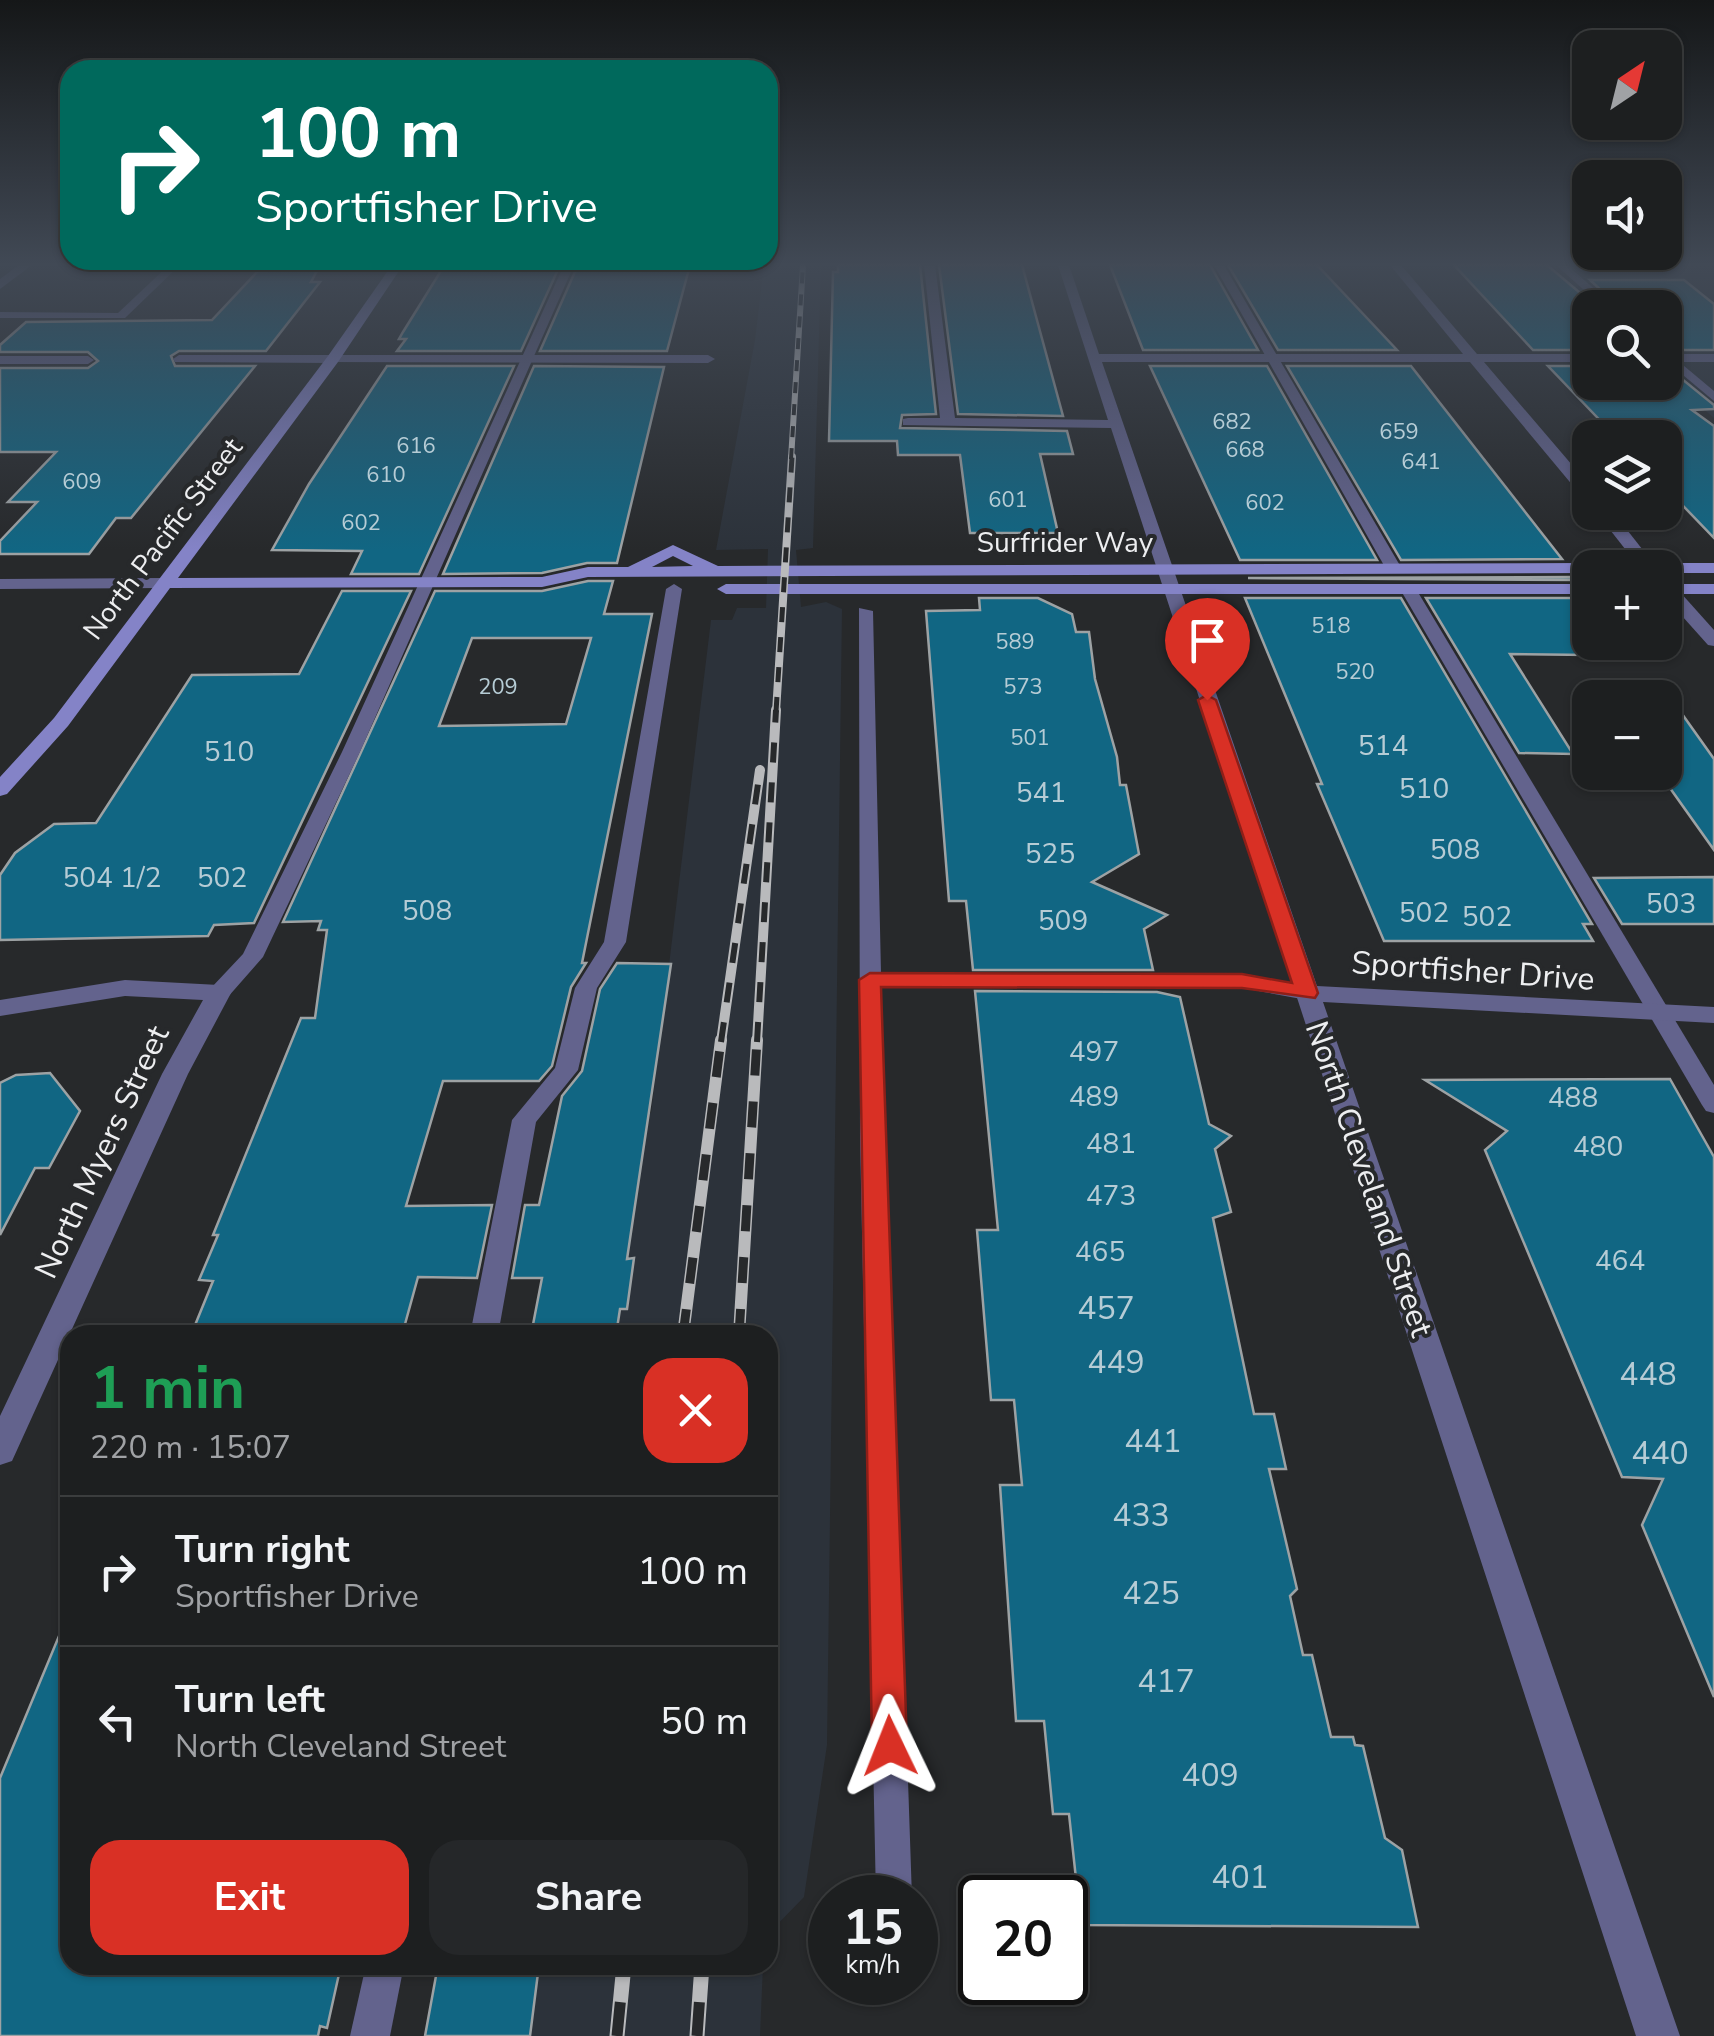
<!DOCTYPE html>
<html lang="en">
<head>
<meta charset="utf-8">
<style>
  body { margin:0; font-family:"Nunito Sans",sans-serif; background:#252729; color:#f1f3f6; height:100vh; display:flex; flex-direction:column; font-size:38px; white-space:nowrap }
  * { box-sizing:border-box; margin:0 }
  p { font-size:32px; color:#a0a2a5 }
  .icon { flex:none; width:55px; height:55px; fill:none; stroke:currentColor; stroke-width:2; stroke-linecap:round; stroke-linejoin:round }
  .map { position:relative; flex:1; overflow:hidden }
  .drawer { position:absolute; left:60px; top:1325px; width:718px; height:650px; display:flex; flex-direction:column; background:#1d1f20; border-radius:30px; box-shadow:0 2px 8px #0004,0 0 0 2px #3b3d3e }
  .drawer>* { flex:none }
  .hud { position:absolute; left:60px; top:60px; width:718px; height:210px; border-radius:30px; box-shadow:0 2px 8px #0004,0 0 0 2px #3b3d3e; background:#00695c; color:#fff; overflow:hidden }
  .needle { width:65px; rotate:35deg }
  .controls { position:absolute; left:1572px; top:30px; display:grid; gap:20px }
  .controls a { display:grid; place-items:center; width:110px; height:110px; border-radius:20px; background:#1d1f20; box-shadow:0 2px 8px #0004,0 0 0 2px #3b3d3e; font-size:50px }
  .speed { position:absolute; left:808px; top:1875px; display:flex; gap:20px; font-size:50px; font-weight:700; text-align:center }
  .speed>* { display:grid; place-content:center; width:130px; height:130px; border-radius:50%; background:#1d1f20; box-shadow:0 2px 8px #0004,0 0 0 2px #3b3d3e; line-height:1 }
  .speed small { font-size:25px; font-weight:400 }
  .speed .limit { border:5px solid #111; border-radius:15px; background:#fff; color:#111 }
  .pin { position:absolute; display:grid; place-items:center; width:85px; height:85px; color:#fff; margin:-102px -42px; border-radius:50% 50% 50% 0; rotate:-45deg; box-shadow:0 0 10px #0007 }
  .pin .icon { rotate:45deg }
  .me { position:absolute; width:110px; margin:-55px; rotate:358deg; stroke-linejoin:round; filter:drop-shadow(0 0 8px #0008) }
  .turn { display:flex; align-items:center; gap:35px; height:210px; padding:0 30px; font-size:45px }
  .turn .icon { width:130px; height:130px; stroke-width:2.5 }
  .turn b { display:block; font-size:70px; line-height:85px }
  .round { display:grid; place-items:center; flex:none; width:105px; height:105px; border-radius:30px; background:#252729 }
  .summary { display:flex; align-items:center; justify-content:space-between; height:170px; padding:0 30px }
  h1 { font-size:60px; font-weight:700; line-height:75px; color:#1e9e55 }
  .primary-button { display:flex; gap:20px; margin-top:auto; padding:20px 30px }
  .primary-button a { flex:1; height:115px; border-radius:30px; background:#d93025; color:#fff; font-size:40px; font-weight:700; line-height:115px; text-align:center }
  .primary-button a+a { background:#252729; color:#f1f3f6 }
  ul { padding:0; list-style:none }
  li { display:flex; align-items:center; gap:30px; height:150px; padding:0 30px; border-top:2px solid #3b3d3e }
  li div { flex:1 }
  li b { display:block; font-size:38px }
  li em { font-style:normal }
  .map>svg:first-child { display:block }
</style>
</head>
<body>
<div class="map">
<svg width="1714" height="2036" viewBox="0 0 1714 2036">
  <rect width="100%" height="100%" fill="#27292b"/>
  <!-- built -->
  <g fill="#2c323a">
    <polygon points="764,265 821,265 813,548 796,550 801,607 826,602 842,609 827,1745 804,1897 768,1934 768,1335 616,1335 620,1309 628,1308 633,1259 627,1259 646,1113 651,1113 711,620 732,620 737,608 766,608 768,549 716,550 755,340"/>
    <polygon points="1542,265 1714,265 1714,418 1665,375 1665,308 1590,308"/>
    <polygon points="539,1965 763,1965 760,2036 530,2036"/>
  </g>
  <!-- building -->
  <g fill="#116683" stroke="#9da2a4" stroke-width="2.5" fill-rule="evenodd">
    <polygon points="271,265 320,265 311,282 320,282 266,351 179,351 171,356 175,366 255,366 131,518 116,518 89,554 0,554 0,541 37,502 8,502 56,452 0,452 0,368 88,368 98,361 88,352 0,352 0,345 26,322 212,320 258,271 267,271"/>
    <polygon points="514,265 560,265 521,351 397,351 406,339 399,339 403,332 444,266"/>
    <polygon points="578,265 690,265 667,351 540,351"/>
    <polygon points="838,265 920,265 936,414 902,415 900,428 1067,431 1073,454 1040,454 1058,533 970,533 960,455 898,455 897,441 829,441 833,272 838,272"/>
    <polygon points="939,265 1022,265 1063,416 958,414"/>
    <polygon points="1110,265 1210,265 1258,350 1143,350"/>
    <polygon points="1228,265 1317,265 1397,350 1278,350"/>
    <polygon points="1454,265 1547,265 1598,308 1590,308 1590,350 1533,350"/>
    <polygon points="1590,280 1684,280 1714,304 1714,350 1671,350 1665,346 1665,308 1620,308"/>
    <polygon points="387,366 514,366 419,574 351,574 362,551 272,550 309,484"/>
    <polygon points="534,366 664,367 617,563 587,563 542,573 443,574"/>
    <polygon points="1150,366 1267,366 1377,560 1240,560"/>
    <polygon points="1287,366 1411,366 1562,559 1401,560"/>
    <polygon points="1548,366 1590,366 1590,382 1665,382 1666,366 1714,405 1714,409 1692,410 1714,426 1714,538 1665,487 1665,438 1617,438"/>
    <polygon points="1575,577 1578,580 1248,578"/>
    <path d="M588 581H613L604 614H652L582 963H586L571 987 552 1066 539 1081H443L406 1206 492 1205 477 1278 418 1277 402 1335H191L213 1281 199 1280 218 1235H213L301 1018H315L327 930H318L321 921 283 922 435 591H542ZM472 638H591L566 724 439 726Z"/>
    <polygon points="342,591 411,591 254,923 214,925 208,936 0,940 0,875 15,853 54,824 96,823 192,675 299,674"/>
    <polygon points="979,598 1038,598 1072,614 1076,632 1089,632 1095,679 1117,757 1120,785 1126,785 1139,854 1092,882 1167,915 1144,929 1153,970 973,970 966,901 949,901 926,611 980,610"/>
    <polygon points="1245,598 1401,598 1592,924 1583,924 1593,941 1384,941 1317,784 1322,784"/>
    <polygon points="1426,598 1590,598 1590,655 1510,654 1573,754 1519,753"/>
    <polygon points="1665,690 1714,759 1714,850 1665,781"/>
    <polygon points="1714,877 1714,924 1622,924 1594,878"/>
    <polygon points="617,963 671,964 627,1259 634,1258 627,1309 620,1309 616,1335 531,1335 542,1278 512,1278 525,1205 539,1205 562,1096 582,1071 600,989"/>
    <polygon points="975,991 1157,992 1180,997 1209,1124 1231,1136 1215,1149 1231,1212 1213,1218 1254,1414 1274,1414 1286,1469 1269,1469 1297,1589 1290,1596 1303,1655 1312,1655 1331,1737 1353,1737 1355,1745 1363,1746 1385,1838 1402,1850 1418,1927 1081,1925 1069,1814 1053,1814 1044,1721 1016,1721 1000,1485 1022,1485 1014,1400 991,1400 977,1230 998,1230"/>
    <polygon points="50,1073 80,1111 49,1168 35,1168 0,1235 0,1083 16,1075"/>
    <polygon points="1670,1079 1714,1157 1714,1697 1642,1525 1663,1479 1622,1477 1485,1150 1507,1131 1425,1080"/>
    <polygon points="69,1612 70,1965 341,1965 327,2028 320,2026 318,2036 0,2036 0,1778"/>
    <polygon points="438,1965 539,1965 530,2036 425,2036"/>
  </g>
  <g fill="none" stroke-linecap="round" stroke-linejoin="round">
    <!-- service -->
    <g fill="#63638d" fill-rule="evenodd">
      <polygon points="169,265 180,265 125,318 0,318 0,312 118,313"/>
      <polygon points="564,265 574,265 360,752 263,957 227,998 211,998 208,993 211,988 243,954 342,752"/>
      <polygon points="1214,265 1224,265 1402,569 1399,572 1386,569"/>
      <polygon points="1556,265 1567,265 1616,308 1604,308"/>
      <polygon points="1665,350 1714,391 1714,401 1665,360"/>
      <polygon points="179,355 333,355 339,359 333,363 175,362 173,359"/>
      <polygon points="0,356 88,356 94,360 88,364 0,364"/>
      <polygon points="674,584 682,589 626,942 597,988 578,1070 536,1122 498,1335 470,1335 512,1120 555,1068 575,988 604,942 666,589"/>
      <polygon points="1403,586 1416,589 1714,1085 1714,1113 1706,1111 1702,1105 1400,589"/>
      <polygon points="859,608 873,611 881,973 1242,974 1307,986 1318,993 1307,1000 1242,988 881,987 912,1898 876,1898 860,1138"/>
      <polygon points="366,1965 404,1965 390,2036 350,2036"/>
    </g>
    <!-- minor -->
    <g fill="#63638d" fill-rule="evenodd">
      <polygon points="19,265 32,265 0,289 0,279"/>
      <polygon points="924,265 935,265 955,418 1108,420 1058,265 1069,265 1099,354 1463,354 1390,265 1401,265 1477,354 1590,354 1590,362 1484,362 1590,486 1590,501 1584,499 1470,362 1102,362 1317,986 1714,1007 1714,1023 1323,1002 1680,2036 1636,2036 1111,428 903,425 903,419 908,418 940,418"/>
      <rect x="1665" y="354" width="49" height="8"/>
      <polygon points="333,355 708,355 715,359 708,363 328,362 326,359"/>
      <polygon points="1596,512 1613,512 1657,568 1640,568"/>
      <polygon points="125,980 219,985 231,993 188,1074 12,1461 0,1465 0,1416 162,1074 203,1000 125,996 0,1016 0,1000"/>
    </g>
    <!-- tertiary -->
    <g fill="#63638d" fill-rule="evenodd">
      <polygon points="0,579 164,578 173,583 164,588 0,589"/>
      <polygon points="1665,581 1671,582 1714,630 1714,646 1708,645 1665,597"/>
    </g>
    <!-- secondary -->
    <g fill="#8483c7" fill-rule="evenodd">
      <path d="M392 265H403L338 362 178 578 542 577 588 567H628L673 545 718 566 1590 563 1598 568H1590V573L588 577 542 587 170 588 68 726 7 794 0 796V777L54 718 328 356ZM673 556 693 566 652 567Z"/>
      <polygon points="1665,563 1714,563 1714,573 1665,573 1665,568 1657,568"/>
      <polygon points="1590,584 1590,594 726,594 717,589 726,584"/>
      <rect x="1665" y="584" width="49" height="10"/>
    </g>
    <!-- rail-far4 casing -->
    <g stroke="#b9babc" stroke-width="6">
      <polyline id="rail-far4" points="791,459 803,265"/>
    </g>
    <!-- rail-far3 casing -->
    <g stroke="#b9babc" stroke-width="8">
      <polyline id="rail-far3" points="776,712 792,457"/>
    </g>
    <!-- rail-far2 casing -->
    <g stroke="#b9babc" stroke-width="10">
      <g id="rail-far2">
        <polyline points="721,1042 760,770"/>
        <polyline points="757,1042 776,710"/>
      </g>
    </g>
    <!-- rail-far1 casing -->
    <g stroke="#b9babc" stroke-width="12">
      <g id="rail-far1">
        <polyline points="683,1335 721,1040"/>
        <polyline points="739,1335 757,1040"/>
      </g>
    </g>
    <!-- rail casing -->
    <g stroke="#b9babc" stroke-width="15">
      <g id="rail">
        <polyline points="617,2036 624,1965"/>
        <polyline points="697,2036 702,1965"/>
      </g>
    </g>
    <!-- rail-far4 -->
    <use href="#rail-far4" stroke="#27292b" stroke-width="4" stroke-dasharray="11" stroke-linecap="butt"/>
    <!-- rail-far3 -->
    <use href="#rail-far3" stroke="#27292b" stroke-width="5" stroke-dasharray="15" stroke-linecap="butt"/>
    <!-- rail-far2 -->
    <use href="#rail-far2" stroke="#27292b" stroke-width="6" stroke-dasharray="20" stroke-linecap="butt"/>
    <!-- rail-far1 -->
    <use href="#rail-far1" stroke="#27292b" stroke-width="9" stroke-dasharray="26" stroke-linecap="butt"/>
    <!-- rail -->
    <use href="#rail" stroke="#27292b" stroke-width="11" stroke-dasharray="34" stroke-linecap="butt"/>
  </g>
  <!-- sky -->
  <linearGradient id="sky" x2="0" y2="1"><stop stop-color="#151718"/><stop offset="0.48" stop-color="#414955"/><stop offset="1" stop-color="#414955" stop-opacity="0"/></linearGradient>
  <rect width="1714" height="550" fill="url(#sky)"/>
  <!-- route -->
  <polygon fill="#d93025" stroke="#8d1f18" stroke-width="2.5" points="1207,695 1216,700 1318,993 1315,998 1242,988 881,987 907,1746 902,1758 890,1763 877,1758 872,1746 859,980 870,973 1242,974 1292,983 1198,700"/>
  <g text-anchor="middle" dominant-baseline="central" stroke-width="8" stroke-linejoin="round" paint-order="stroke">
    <!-- far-number labels -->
    <g font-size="22" fill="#b6ccd5">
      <text x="1232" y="422">682</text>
      <text x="1399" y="432">659</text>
      <text x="416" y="446">616</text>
      <text x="1245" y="450">668</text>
      <text x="1421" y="462">641</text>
      <text x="386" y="475">610</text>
      <text x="82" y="482">609</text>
      <text x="1008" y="500">601</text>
      <text x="1265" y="503">602</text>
      <text x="361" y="523">602</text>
      <text x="1331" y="626">518</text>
      <text x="1015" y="642">589</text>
      <text x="1355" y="672">520</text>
      <text x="498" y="687">209</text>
      <text x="1023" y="687">573</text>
      <text x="1030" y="738">501</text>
    </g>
    <!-- far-street labels -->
    <g font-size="28" fill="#edeef0" stroke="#27292b">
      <text transform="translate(163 539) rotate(-53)">North Pacific Street</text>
      <text x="1065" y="543">Surfrider Way</text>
    </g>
    <!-- number labels -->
    <g font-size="28" fill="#b6ccd5">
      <text x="1383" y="746">514</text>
      <text x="229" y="752">510</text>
      <text x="1424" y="789">510</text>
      <text x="1041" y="793">541</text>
      <text x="1455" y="850">508</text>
      <text x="1050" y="854">525</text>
      <text x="112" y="878">504 1/2</text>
      <text x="222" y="878">502</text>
      <text x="1671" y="904">503</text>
      <text x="427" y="911">508</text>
      <text x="1424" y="913">502</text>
      <text x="1487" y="917">502</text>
      <text x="1063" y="921">509</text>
      <text x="1094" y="1052">497</text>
      <text x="1094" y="1097">489</text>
      <text x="1573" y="1098">488</text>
      <text x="1111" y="1144">481</text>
      <text x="1598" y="1147">480</text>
      <text x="1111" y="1196">473</text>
      <text x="1100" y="1252">465</text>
      <text x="1620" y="1261">464</text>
    </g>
    <!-- street labels -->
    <g font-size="32" fill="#edeef0" stroke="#27292b">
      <text transform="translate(1473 971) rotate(4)">Sportfisher Drive</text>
      <text transform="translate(102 1152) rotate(-65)">North Myers Street</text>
      <text transform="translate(1369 1179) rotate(71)">North Cleveland Street</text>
    </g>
    <!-- near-number labels -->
    <g font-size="32" fill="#b6ccd5">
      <text x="1106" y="1308">457</text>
      <text x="1116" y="1362">449</text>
      <text x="1648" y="1374">448</text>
      <text x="1153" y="1441">441</text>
      <text x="1660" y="1453">440</text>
      <text x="1141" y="1515">433</text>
      <text x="1151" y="1593">425</text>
      <text x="1166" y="1681">417</text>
      <text x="1210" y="1775">409</text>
      <text x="1240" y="1877">401</text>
    </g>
  </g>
</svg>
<div class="controls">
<a><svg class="needle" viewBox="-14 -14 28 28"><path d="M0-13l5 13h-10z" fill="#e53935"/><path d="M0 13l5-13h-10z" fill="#a0a2a5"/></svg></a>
<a><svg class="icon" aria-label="sound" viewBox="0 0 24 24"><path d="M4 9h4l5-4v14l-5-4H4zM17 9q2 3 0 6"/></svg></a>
<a><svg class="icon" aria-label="search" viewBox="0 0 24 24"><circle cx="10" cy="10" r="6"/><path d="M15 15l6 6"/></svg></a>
<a><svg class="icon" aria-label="layers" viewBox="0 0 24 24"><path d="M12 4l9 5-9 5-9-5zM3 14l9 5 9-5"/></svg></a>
<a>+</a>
<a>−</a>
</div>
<div class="speed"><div>15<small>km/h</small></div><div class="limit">20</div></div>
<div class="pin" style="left:1207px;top:700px;background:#d93025"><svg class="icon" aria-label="arrive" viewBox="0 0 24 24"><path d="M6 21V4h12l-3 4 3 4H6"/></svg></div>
<svg class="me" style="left:890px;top:1746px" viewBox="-20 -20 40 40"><path d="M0-17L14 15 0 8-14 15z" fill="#d93025" stroke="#fff" stroke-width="4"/></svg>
<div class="hud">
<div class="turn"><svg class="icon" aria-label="right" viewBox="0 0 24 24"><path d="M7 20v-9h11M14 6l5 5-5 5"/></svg><div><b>100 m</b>Sportfisher Drive</div></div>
</div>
<section class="drawer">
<div class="summary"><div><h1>1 min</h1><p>220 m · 15:07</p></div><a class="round" style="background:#d93025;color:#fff"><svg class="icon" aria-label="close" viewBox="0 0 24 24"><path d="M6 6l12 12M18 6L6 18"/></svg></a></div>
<ul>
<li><svg class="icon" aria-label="right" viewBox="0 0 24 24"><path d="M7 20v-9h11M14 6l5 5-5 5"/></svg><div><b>Turn right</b><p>Sportfisher Drive</p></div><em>100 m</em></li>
<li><svg class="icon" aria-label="left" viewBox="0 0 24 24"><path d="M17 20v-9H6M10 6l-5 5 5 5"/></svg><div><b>Turn left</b><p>North Cleveland Street</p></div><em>50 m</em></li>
</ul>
<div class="primary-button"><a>Exit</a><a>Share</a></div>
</section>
</div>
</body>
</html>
